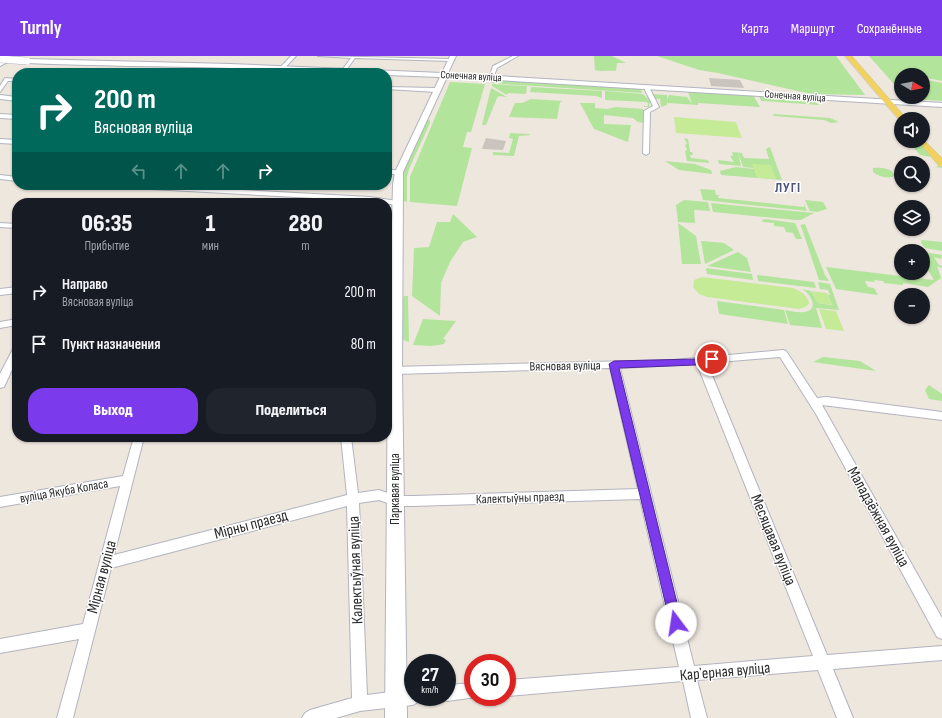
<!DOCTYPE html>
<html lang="ru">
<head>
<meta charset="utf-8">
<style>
  body { margin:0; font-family:"Sofia Sans Condensed",sans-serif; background:#20242c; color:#f1f3f6; height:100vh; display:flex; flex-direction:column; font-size:15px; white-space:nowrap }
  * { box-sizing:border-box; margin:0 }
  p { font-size:13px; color:#9ea1a6 }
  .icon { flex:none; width:22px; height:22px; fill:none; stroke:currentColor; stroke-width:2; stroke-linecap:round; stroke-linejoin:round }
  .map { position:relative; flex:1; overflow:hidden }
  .drawer { position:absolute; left:12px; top:142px; width:380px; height:244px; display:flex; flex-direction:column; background:#171b24; border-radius:16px; box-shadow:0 1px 3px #0004 }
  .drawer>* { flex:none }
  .hud { position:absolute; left:12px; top:12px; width:380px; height:122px; border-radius:16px; box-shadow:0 1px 3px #0004; background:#00695c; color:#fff; overflow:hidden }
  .needle { width:26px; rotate:100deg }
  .buttons { position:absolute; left:894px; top:12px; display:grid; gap:8px }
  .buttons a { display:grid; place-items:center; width:36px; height:36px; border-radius:50%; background:#171b24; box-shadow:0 1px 3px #0004; font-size:20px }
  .speed { position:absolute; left:404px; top:598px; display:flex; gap:8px; font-size:20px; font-weight:700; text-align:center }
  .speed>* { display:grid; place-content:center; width:52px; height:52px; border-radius:50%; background:#171b24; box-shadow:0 1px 3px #0004; line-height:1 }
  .speed small { font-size:10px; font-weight:400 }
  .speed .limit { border:6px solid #d22; background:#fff; color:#111 }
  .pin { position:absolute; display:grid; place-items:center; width:34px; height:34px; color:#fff; margin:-17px; border:2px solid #fff; border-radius:50%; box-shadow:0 1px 4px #0007 }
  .me { position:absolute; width:44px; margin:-22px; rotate:346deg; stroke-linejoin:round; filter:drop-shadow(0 0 3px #0008) }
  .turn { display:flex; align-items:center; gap:14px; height:84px; padding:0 16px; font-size:18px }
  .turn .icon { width:52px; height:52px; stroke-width:2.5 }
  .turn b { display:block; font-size:28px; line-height:34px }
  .lanes { display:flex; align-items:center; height:38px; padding:0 16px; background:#0003; justify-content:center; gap:20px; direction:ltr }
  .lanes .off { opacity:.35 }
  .eta { display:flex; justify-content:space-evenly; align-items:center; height:68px; text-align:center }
  .eta b { font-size:24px; font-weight:800; line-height:28px }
  .button { display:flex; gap:8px; margin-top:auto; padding:8px 16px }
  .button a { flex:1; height:46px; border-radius:16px; background:#7c3aed; color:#fff; font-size:16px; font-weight:800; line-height:46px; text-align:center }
  .button a+a { background:#20242c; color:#f1f3f6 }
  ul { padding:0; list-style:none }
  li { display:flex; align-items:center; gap:12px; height:52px; padding:0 16px }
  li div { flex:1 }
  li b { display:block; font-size:15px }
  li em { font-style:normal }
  header { display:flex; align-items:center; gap:24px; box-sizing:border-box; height:56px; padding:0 20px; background:#7c3aed; color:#fff }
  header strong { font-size:19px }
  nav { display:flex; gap:22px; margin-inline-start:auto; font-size:14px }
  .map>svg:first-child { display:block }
</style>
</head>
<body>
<header>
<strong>Turnly</strong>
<nav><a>Карта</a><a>Маршрут</a><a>Сохранённые</a></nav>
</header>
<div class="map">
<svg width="942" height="662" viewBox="0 0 942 662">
  <rect width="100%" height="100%" fill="#eee7de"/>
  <!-- green -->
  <g fill="#b3e49b">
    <path d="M594 0H612L626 7H617L616 15C608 14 603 16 595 14Z"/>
    <polygon points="657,0 836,0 865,39 811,38 718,17 699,14"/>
    <polygon points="869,0 942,0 942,25 923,21 923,19 901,19 901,36"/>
    <polygon points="179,12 193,12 187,17 125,17 128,13"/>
    <polygon points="923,23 942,27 942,45 912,43 907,41 923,41"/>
    <polygon points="492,24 640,31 642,37 491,27"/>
    <polygon points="450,26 485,28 471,76 467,76 463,91 472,92 457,150 410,146 410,121"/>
    <polygon points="492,28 527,30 526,38 508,37 507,39 492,30"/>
    <polygon points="531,31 602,35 602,42 596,40 530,36"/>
    <polygon points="491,32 507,41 499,40 497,42 486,69 482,69"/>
    <polygon points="605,35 643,38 650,45 649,51 644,51 644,50 648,50 648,47 646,46 605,44"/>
    <polygon points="688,36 753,39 760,51 698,47 698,49 667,47 667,49 661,51 660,43 654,43 649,38 667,39 667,43 669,39 687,41 692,48"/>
    <polygon points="762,39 812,43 819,49 761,45 759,40"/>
    <polygon points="531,43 563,45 560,46 557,63 509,61 515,47 522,47"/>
    <polygon points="580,47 595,47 595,52 608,53 615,51 643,53 644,67 638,66 633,62 604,59 604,68 631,69 628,86 594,73"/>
    <polygon points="773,58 830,62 839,66 831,67 824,64 774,60"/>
    <polygon points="426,64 430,64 430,67 409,113 407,121 407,146 403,145 403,118"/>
    <polygon points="510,77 530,78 530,79 519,80 514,100 493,99 493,96 509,97 513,83 509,82"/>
    <polygon points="684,82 688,83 690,96 692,96 693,99 690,99 691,102 708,104 709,107 687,105 685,95 687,94 685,89 687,88"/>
    <polygon points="908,85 920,85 942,112 935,111 939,110 931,101 920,99"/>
    <polygon points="770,91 782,124 721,119 720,115 736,111 754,113 757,122 752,108 754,112 743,111 738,97 741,110 719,108 718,104 734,106 730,100 733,100 732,96 742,97 744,102 769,103 766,93"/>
    <polygon points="665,105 695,108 711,114 712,118 679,114"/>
    <path d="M873 112C881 111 892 112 895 120 888 123 879 121 873 116Z"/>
    <polygon points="700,133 715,134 716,139 719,139 718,142 804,151 804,148 807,155 703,144"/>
    <polygon points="684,144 708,146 710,155 694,154 695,167 678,166 676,149"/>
    <polygon points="805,144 823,146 827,153 817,156 810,155"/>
    <polygon points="711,147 814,157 801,164 795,164 713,156"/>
    <polygon points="393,151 391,208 387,208 388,152"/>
    <polygon points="453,158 477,181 463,186 450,206 441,227 440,260 412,240 414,192 429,191 437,166 450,166"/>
    <polygon points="765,163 795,167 802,183 796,183 793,177 786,176 784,171 774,170 774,167 763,166 762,164"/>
    <polygon points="678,167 696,180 701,208 682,208"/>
    <polygon points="805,168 825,219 829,225 819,224 801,170 800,169"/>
    <polygon points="922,184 942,186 942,195 925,192 921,187"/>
    <polygon points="701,185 724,187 734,194 705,208"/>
    <polygon points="738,196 747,202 751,216 707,210"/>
    <polygon points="923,196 942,199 941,203 934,201 939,209 942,210 942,212 937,210 941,222 928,231 903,227 903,229 884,227 883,225 874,224 875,226 865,225 868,231 874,232 878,239 836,233 826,211 934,224 923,206"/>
    <polygon points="706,212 752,218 753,224 707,218"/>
    <polygon points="387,219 391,222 389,284 387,284"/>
    <polygon points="757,219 814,226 816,232 758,225"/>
    <path d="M818 226 830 228 839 254 816 252 822 272 790 269 785 254C791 255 798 257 804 256 820 254 811 238 802 233L811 235 818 247 832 249 828 239H830L828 234 820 233Z"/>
    <polygon points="404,240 408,240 409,286 403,284 402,282 402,248"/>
    <polygon points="717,245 784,254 788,268 719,258"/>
    <polygon points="423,263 456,265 443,283 446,284 444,288 431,290 413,289"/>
    <polygon points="823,301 860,305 876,315 813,306"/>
    <polygon points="929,329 942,338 942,345 929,343 925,334"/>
  </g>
  <!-- pitch -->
  <g fill="#c6eb97">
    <polygon points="674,61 736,66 742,82 676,77"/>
    <polygon points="752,108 771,109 776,123 757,122"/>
    <path d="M702 221 793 232C800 235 808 239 809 248L805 251 799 253 707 241 699 238 693 231 694 224Z"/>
    <polygon points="811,235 827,237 832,249 818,247"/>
    <polygon points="819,253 836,255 844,275 826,273"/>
  </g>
  <!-- building -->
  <g fill="#c9c4be">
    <polygon points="709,22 740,24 744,32 711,30"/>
    <polygon points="486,82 506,85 503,94 482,93"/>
  </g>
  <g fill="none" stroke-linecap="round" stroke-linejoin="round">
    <!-- street casing -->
    <g stroke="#b2b4bf" stroke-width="2">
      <g id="street">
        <polygon points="291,0 296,0 280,17 275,17"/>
        <polygon points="318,0 451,3 453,4 451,5 355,2 344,17 340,17 351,2"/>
        <polygon points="513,0 518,0 497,12 493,22 489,22 493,10"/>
        <polygon points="5,22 17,23 17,25 8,25 0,36 0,30"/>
        <polygon points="645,30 649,31 659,51 650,56 649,97 646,99 643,97 644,55 653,50 645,34"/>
        <polygon points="387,31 436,32 439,34 436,36 387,33"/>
        <polygon points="0,39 17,41 17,45 0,43"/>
        <polygon points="0,58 17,59 17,63 0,62"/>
        <polygon points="0,83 17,84 17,88 0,87"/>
        <polygon points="387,114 399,114 402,116 399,118 387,118"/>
        <polygon points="0,119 17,121 17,125 0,123"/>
        <polygon points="112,129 151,129 370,141 397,145 400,147 397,149 370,145 115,131"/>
        <polygon points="0,167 17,168 17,172 0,171"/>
        <polygon points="396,214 400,216 399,218 387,219 387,215"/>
        <polygon points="17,231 17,237 0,239 0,233"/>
        <polygon points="17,263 17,269 0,272 0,266"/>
        <polygon points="17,290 17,303 4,331 0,332 0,318 14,291"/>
        <path d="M783 294 786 295 817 342 827 341 942 356V364L822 349 942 562V583L937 581 816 358 780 301 707 307 827 599 942 590V604L833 613 853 662H837L818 614 697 624 707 662H691L683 625 507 640V624L679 611 640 443 413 450H396L379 444 359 447 367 639 413 633V641H421L418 646 413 649 360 655 336 662H302L305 657 310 654 352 642 347 450 111 512 73 662H57L79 583 0 597V583L83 568 120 430 0 451V441L123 420 134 381H144L114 499 347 439 341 381H351L358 437 379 434 396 440H413L638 433 610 312 395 318 390 314 392 311 673 304ZM697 308 813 600 694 610 620 312Z"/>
        <polygon points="473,627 473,641 477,641 447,645 442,642 441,641 447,641 447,629"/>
      </g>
    </g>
    <!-- secondary casing -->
    <g stroke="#b2b4bf" stroke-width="2">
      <g id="secondary">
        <polygon points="11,0 19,0 0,10 0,6"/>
        <path d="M450 0H456L448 17 942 47V51L447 21 403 116V129L402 314 407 662H385L388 314 393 129 395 116 440 21 387 19V17C334 17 282 13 230 12 162 10 95 10 27 7L24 5 27 3 230 8 442 17Z"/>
      </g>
    </g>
    <!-- primary casing -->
    <g stroke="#c8c8c8" stroke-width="1">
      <g id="primary">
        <polygon points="845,0 852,0 907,63 901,63 900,65"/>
        <polygon points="923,83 942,102 942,111 939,110 918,85 923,85"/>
      </g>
    </g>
    <!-- street -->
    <use href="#street" fill="#fff" fill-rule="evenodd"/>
    <!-- secondary -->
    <use href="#secondary" fill="#fff" fill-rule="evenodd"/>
    <!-- primary -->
    <use href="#primary" fill="#f1d160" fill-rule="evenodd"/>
    <!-- rail casing -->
    <g stroke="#a1a4b6" stroke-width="2.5">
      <polyline id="rail" points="0,3 6,0"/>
    </g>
    <!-- rail -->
    <use href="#rail" stroke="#fff" stroke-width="1.5" stroke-dasharray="4" stroke-linecap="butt"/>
    <!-- secondary-bridge casing -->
    <g stroke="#b2b4bf" stroke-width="8" stroke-linecap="butt">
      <polyline id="secondary-bridge" points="0,3 27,5"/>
    </g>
    <!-- secondary-bridge -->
    <use href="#secondary-bridge" stroke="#fff" stroke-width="7"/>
  </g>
  <!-- route -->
  <polygon fill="#7c3aed" stroke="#51269a" points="712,300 716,303 715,306 695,309 619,312 682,567 680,571 676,573 672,571 670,567 609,308 614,305 695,303"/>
  <g text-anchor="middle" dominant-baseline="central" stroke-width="3" stroke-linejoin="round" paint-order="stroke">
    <!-- far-street labels -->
    <g font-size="11" fill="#2c2c2c" stroke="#fff">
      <text transform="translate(471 20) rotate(3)">Сонечная вуліца</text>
      <text transform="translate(795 40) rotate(4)">Сонечная вуліца</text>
    </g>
    <!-- street labels -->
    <g font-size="13" fill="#2c2c2c" stroke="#fff">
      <text transform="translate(565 310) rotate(-1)">Вясновая вуліца</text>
      <text transform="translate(395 433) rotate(-90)">Паркавая вуліца</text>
      <text transform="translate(64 435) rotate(-10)">вуліца Якуба Коласа</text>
      <text transform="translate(520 442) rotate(-2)">Калектыўны праезд</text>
    </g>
    <!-- far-district labels -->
    <g font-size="14" font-weight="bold" letter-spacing="1" fill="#4c547d" stroke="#fff">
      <text x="788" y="131">ЛУГІ</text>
    </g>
    <!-- near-street labels -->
    <g font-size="16" fill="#2c2c2c" stroke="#fff">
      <text transform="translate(878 461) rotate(61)">Маладзёжная вуліца</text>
      <text transform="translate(251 469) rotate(-15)">Мірны праезд</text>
      <text transform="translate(773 484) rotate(68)">Месяцавая вуліца</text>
      <text transform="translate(356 514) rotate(-92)">Калектыўная вуліца</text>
      <text transform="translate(102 521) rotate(-75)">Мірная вуліца</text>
      <text transform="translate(725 616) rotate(-5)">Карʼерная вуліца</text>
    </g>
  </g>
</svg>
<div class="buttons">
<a><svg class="needle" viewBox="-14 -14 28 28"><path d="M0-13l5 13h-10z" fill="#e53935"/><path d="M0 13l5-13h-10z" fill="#9ea1a6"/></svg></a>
<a><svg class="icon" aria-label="sound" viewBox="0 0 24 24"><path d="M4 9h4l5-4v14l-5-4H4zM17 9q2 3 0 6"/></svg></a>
<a><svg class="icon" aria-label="search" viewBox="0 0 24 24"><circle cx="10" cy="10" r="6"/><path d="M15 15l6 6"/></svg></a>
<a><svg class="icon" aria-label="layers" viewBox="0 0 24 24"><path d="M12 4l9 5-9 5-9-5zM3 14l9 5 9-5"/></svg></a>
<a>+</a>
<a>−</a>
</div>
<div class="speed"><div>27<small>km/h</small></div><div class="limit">30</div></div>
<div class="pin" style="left:712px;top:303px;background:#d93025"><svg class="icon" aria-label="arrive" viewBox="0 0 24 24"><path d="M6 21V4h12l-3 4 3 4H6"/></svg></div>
<svg class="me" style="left:676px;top:567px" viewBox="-20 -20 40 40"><circle r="19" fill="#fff"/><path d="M0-13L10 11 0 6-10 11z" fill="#7c3aed"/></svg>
<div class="hud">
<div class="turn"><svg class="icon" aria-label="right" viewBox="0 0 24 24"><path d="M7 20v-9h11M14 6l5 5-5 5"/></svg><div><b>200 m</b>Вясновая вуліца</div></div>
<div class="lanes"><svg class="icon off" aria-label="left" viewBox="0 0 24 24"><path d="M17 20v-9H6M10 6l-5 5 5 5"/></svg><svg class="icon off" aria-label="ahead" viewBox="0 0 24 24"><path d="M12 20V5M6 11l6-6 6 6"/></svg><svg class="icon off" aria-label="ahead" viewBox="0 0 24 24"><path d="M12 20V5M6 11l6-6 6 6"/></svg><svg class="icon" aria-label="right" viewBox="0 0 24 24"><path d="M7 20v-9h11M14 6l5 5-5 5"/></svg></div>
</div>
<section class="drawer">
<div class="eta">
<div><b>06:35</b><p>Прибытие</p></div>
<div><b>1</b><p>мин</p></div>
<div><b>280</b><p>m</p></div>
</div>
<ul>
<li><svg class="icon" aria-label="right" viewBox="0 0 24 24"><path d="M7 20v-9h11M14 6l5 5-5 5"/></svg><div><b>Направо</b><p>Вясновая вуліца</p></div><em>200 m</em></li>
<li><svg class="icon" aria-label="arrive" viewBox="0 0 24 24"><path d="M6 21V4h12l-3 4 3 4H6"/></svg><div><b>Пункт назначения</b></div><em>80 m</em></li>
</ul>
<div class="button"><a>Выход</a><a>Поделиться</a></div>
</section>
</div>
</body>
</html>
